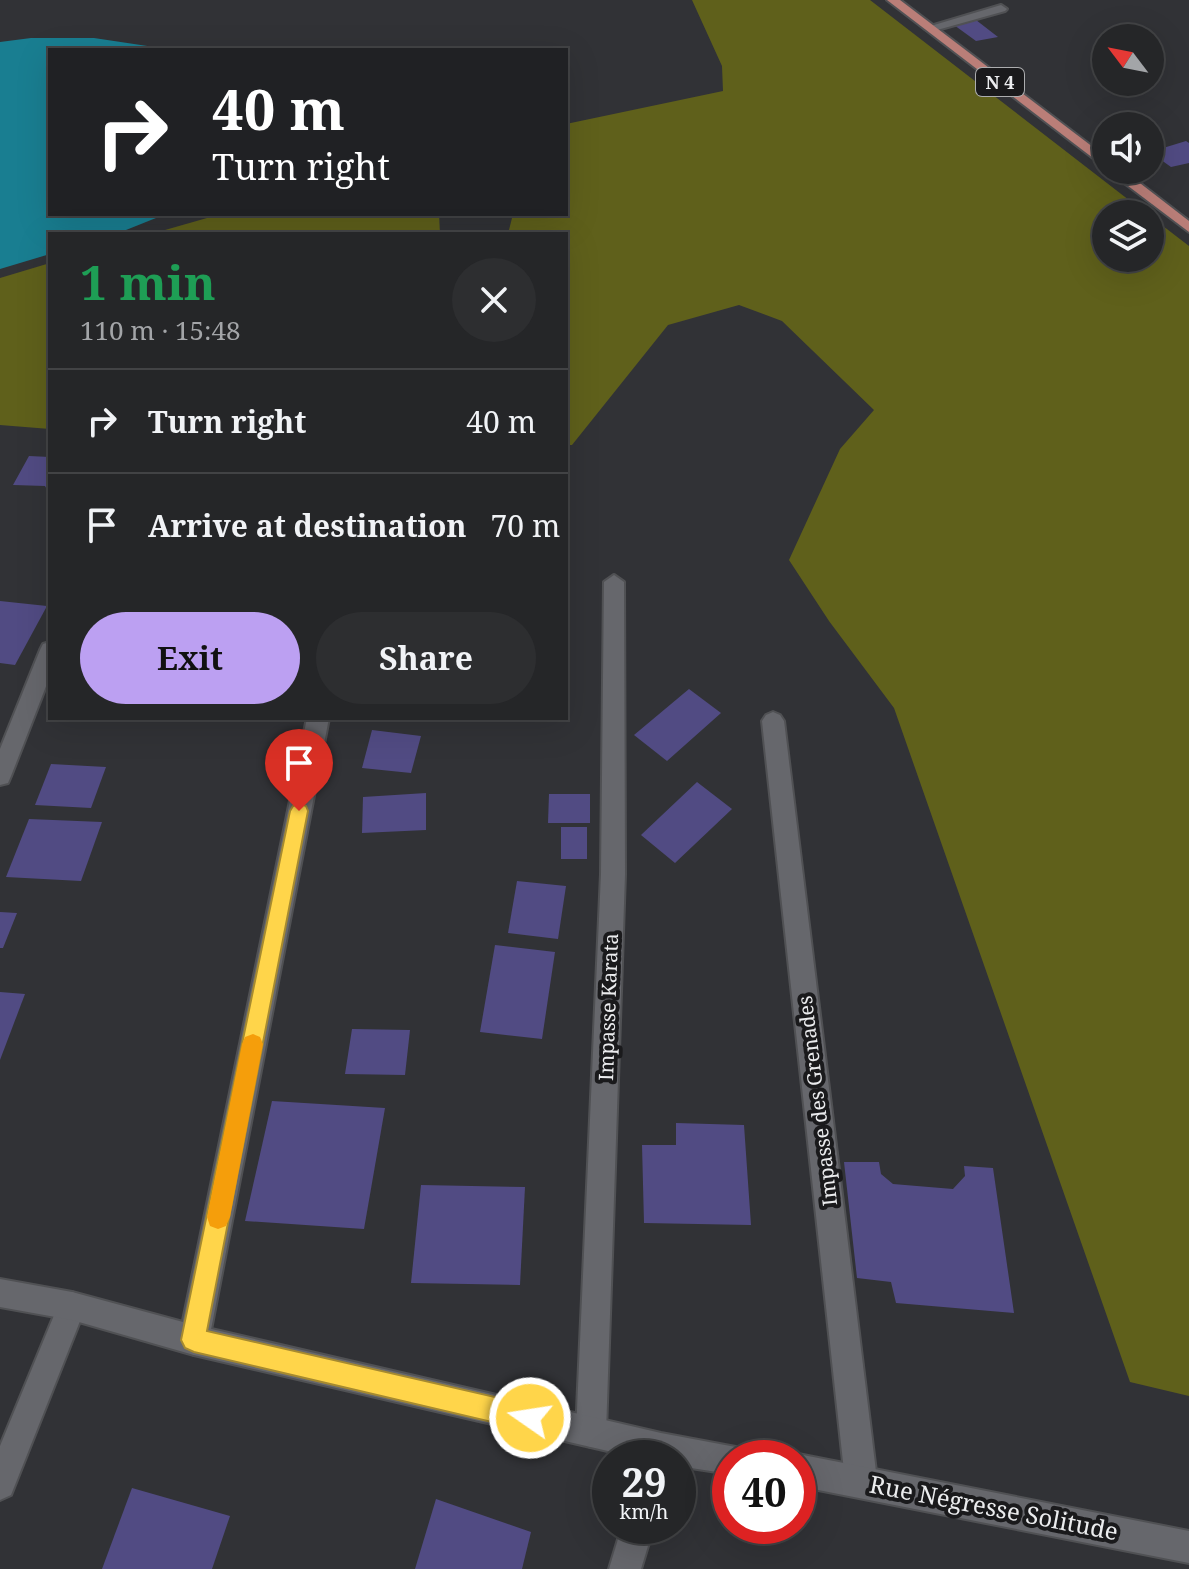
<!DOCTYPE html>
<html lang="en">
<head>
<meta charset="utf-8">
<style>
  body { margin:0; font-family:"Noto Serif",serif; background:#2d2e30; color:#f1f3f6; height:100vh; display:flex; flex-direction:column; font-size:30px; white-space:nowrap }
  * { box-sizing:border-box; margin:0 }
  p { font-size:26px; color:#a3a5a8 }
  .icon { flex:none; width:44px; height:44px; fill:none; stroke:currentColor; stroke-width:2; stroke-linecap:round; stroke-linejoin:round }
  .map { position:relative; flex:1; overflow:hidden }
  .sheet { position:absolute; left:48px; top:232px; width:520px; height:488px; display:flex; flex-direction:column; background:#252628; border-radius:0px; box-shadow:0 8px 32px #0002,0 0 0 2px #424345 }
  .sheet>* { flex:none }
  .top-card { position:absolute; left:48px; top:48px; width:520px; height:168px; border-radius:0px; box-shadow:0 8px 32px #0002,0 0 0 2px #424345; background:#202124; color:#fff; overflow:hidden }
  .needle { width:52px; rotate:302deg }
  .tools { position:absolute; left:1092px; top:24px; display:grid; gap:16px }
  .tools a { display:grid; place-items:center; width:72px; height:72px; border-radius:50%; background:#252628; box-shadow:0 8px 32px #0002,0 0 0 2px #424345; font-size:40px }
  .speed { position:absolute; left:592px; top:1440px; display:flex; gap:16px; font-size:40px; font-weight:700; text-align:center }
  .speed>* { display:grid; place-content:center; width:104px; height:104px; border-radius:50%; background:#252628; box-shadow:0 8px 32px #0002,0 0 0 2px #424345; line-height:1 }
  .speed small { font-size:20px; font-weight:400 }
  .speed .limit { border:12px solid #d22; background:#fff; color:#111 }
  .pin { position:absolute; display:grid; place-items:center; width:68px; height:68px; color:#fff; margin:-82px -34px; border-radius:50% 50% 50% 0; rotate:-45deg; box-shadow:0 0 8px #0007 }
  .pin .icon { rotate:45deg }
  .me { position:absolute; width:88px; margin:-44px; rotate:283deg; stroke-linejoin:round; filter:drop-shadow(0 0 6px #0008) }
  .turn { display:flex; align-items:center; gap:28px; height:168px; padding:0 32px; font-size:36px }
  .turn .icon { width:104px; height:104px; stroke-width:2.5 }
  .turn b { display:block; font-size:56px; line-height:68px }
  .round { display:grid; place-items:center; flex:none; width:84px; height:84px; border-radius:42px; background:#2d2e30 }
  .head { display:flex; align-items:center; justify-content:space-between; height:136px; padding:0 32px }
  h1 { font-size:48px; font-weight:700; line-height:60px; color:#1e9e55 }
  .button { display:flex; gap:16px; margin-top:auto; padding:16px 32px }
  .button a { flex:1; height:92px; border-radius:48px; background:#bca0f2; color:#111; font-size:32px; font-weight:700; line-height:92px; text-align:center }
  .button a+a { background:#2d2e30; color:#f1f3f6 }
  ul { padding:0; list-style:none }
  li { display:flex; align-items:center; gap:24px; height:104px; padding:0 32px; border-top:2px solid #424345 }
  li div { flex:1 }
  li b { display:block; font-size:30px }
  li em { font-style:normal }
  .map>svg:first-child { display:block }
</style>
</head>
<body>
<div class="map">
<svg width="1189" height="1569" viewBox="0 0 1189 1569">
  <rect width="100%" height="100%" fill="#313236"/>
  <!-- forest -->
  <g fill="#5f601b">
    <polygon points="692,0 870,0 1147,214 1106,214 1106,258 1150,258 1150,216 1189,246 1189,1396 1130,1382 894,708 829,621 789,560 840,449 874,410 782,321 739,305 668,325 572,445 566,445 566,234 508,234 513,214 566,214 566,124 723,91 722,66"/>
    <polygon points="221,214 439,214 440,234 151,234"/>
    <polygon points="50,263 50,429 0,425 0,278"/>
  </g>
  <!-- water -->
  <polygon fill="#197e91" points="31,38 94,38 174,50 50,50 50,214 166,214 116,234 50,234 50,254 0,269 0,42"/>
  <!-- building -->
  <g fill="#514b83">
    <polygon points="976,20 998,37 976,41 954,25"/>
    <polygon points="1186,141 1189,143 1189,163 1171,167 1150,152"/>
    <polygon points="29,456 50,457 50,495 45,486 13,485"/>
    <polygon points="0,601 47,606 15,665 0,663"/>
    <polygon points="689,689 721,713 667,761 634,735"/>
    <polygon points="372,730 421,736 411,773 362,768"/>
    <polygon points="51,764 106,767 91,808 35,805"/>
    <polygon points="697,782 732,809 675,863 641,835"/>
    <polygon points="426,793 426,830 362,833 363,797"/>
    <polygon points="549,794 590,794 590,823 548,823"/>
    <polygon points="29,819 102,822 81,881 6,877"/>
    <rect x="561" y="827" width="26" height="32"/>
    <polygon points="517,881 566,886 558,939 508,933"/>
    <polygon points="0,912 17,913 3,948 0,948"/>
    <polygon points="495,945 555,952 542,1039 480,1032"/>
    <polygon points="0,992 25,994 0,1060"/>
    <polygon points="352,1029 410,1030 405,1075 345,1074"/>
    <polygon points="272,1101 385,1108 364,1229 245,1221"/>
    <polygon points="676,1123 744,1125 751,1225 644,1223 642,1145 676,1145"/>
    <polygon points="844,1162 879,1162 881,1174 893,1184 953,1189 965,1176 964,1166 993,1168 1014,1313 896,1303 891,1282 857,1278"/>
    <polygon points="421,1185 525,1187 520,1285 411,1283"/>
    <polygon points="132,1488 230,1516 212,1569 102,1569"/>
    <polygon points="436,1499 531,1532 522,1569 415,1569"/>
  </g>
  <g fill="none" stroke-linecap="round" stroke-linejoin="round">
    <!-- minor casing -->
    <g stroke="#505154" stroke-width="4">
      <g id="minor">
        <polygon points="1001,5 1007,9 1005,11 930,32 924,28"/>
        <polygon points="614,575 624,582 625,874 606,1432 602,1443 591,1447 580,1443 576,1432 601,874 604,582"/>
        <polygon points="50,642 50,676 11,776 8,783 0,785 0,749 40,650 43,644"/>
        <polygon points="773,712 780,715 784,721 877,1480 872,1491 861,1496 850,1491 845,1480 762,721 766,715"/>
        <polygon points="307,718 329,718 209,1340 204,1350 194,1355 184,1350 179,1340"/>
        <polygon points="72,1292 82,1296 86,1306 11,1495 0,1500 0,1446 62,1296"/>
        <polygon points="622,1526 654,1526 641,1569 609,1569"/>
      </g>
    </g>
    <!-- tertiary casing -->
    <g stroke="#505154" stroke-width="4">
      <g id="tertiary">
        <polygon points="0,1279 72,1292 194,1325 661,1433 741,1448 745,1458 730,1458 730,1474 678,1466 678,1458 638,1458 194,1355 72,1320 0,1307"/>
        <polygon points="798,1454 1189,1531 1189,1563 798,1486 798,1458 789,1458"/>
      </g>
    </g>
    <!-- primary casing -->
    <g stroke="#505154" stroke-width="4">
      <g id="primary">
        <polygon points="887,0 900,0 1106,157 1106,168"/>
        <polygon points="1107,170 1123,170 1189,221 1189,232"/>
      </g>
    </g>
    <!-- minor -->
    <use href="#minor" fill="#66676c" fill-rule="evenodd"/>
    <!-- tertiary -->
    <use href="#tertiary" fill="#66676c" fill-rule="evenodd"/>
    <!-- primary -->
    <use href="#primary" fill="#ba7e78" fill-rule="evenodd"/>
  </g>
  <!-- route -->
  <polygon fill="#ffd54a" stroke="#a68a30" stroke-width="2" points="299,803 306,806 308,811 207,1331 530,1405 538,1409 542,1418 538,1427 530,1431 194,1352 185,1348 181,1340 290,811 293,806"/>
  <!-- slow -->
  <polygon fill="#f59e0b" points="253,1034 260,1037 263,1044 230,1217 226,1226 218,1229 210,1226 207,1217 242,1044 245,1037"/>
  <g text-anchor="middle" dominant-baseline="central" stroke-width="8" stroke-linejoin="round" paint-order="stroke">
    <!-- shield labels -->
    <rect fill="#1a1a1c" stroke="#acadaf" stroke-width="2" x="976" y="68" width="48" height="28" rx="6"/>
    <g font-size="18" font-weight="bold" fill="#ebecee">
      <text x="1000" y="82">N 4</text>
    </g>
    <!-- street labels -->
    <g font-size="20" fill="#ebecee" stroke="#1a1a1c">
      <text transform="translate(608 1007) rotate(-88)">Impasse Karata</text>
      <text transform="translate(817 1101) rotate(-97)">Impasse des Grenades</text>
    </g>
    <!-- near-street labels -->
    <g font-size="24" fill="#ebecee" stroke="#1a1a1c">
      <text transform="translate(994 1507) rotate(11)">Rue Négresse Solitude</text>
    </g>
  </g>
</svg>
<div class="tools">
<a><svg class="needle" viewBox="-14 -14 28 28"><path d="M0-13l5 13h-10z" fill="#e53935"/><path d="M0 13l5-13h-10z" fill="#a3a5a8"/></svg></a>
<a><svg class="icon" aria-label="sound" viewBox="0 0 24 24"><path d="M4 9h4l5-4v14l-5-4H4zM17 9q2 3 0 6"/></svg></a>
<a><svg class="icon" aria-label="layers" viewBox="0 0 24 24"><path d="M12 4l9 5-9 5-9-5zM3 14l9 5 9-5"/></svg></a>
</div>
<div class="speed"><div>29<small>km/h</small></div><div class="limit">40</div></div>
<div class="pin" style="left:299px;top:811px;background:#d93025"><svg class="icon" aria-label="arrive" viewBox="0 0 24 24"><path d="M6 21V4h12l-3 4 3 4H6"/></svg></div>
<svg class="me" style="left:530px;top:1418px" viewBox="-20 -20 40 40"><circle r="17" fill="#ffd54a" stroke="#fff" stroke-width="3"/><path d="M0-11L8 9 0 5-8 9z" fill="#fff"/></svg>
<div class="top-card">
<div class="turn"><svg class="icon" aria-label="right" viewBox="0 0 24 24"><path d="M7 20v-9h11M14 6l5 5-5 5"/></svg><div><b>40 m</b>Turn right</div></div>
</div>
<section class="sheet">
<div class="head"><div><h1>1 min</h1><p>110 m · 15:48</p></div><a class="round"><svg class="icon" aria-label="close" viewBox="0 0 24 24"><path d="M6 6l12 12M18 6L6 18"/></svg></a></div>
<ul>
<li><svg class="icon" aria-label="right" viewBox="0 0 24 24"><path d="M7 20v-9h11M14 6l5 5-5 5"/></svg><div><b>Turn right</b></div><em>40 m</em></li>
<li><svg class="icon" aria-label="arrive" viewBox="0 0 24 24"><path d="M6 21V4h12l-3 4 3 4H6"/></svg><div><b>Arrive at destination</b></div><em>70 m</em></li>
</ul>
<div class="button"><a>Exit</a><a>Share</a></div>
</section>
</div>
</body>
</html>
